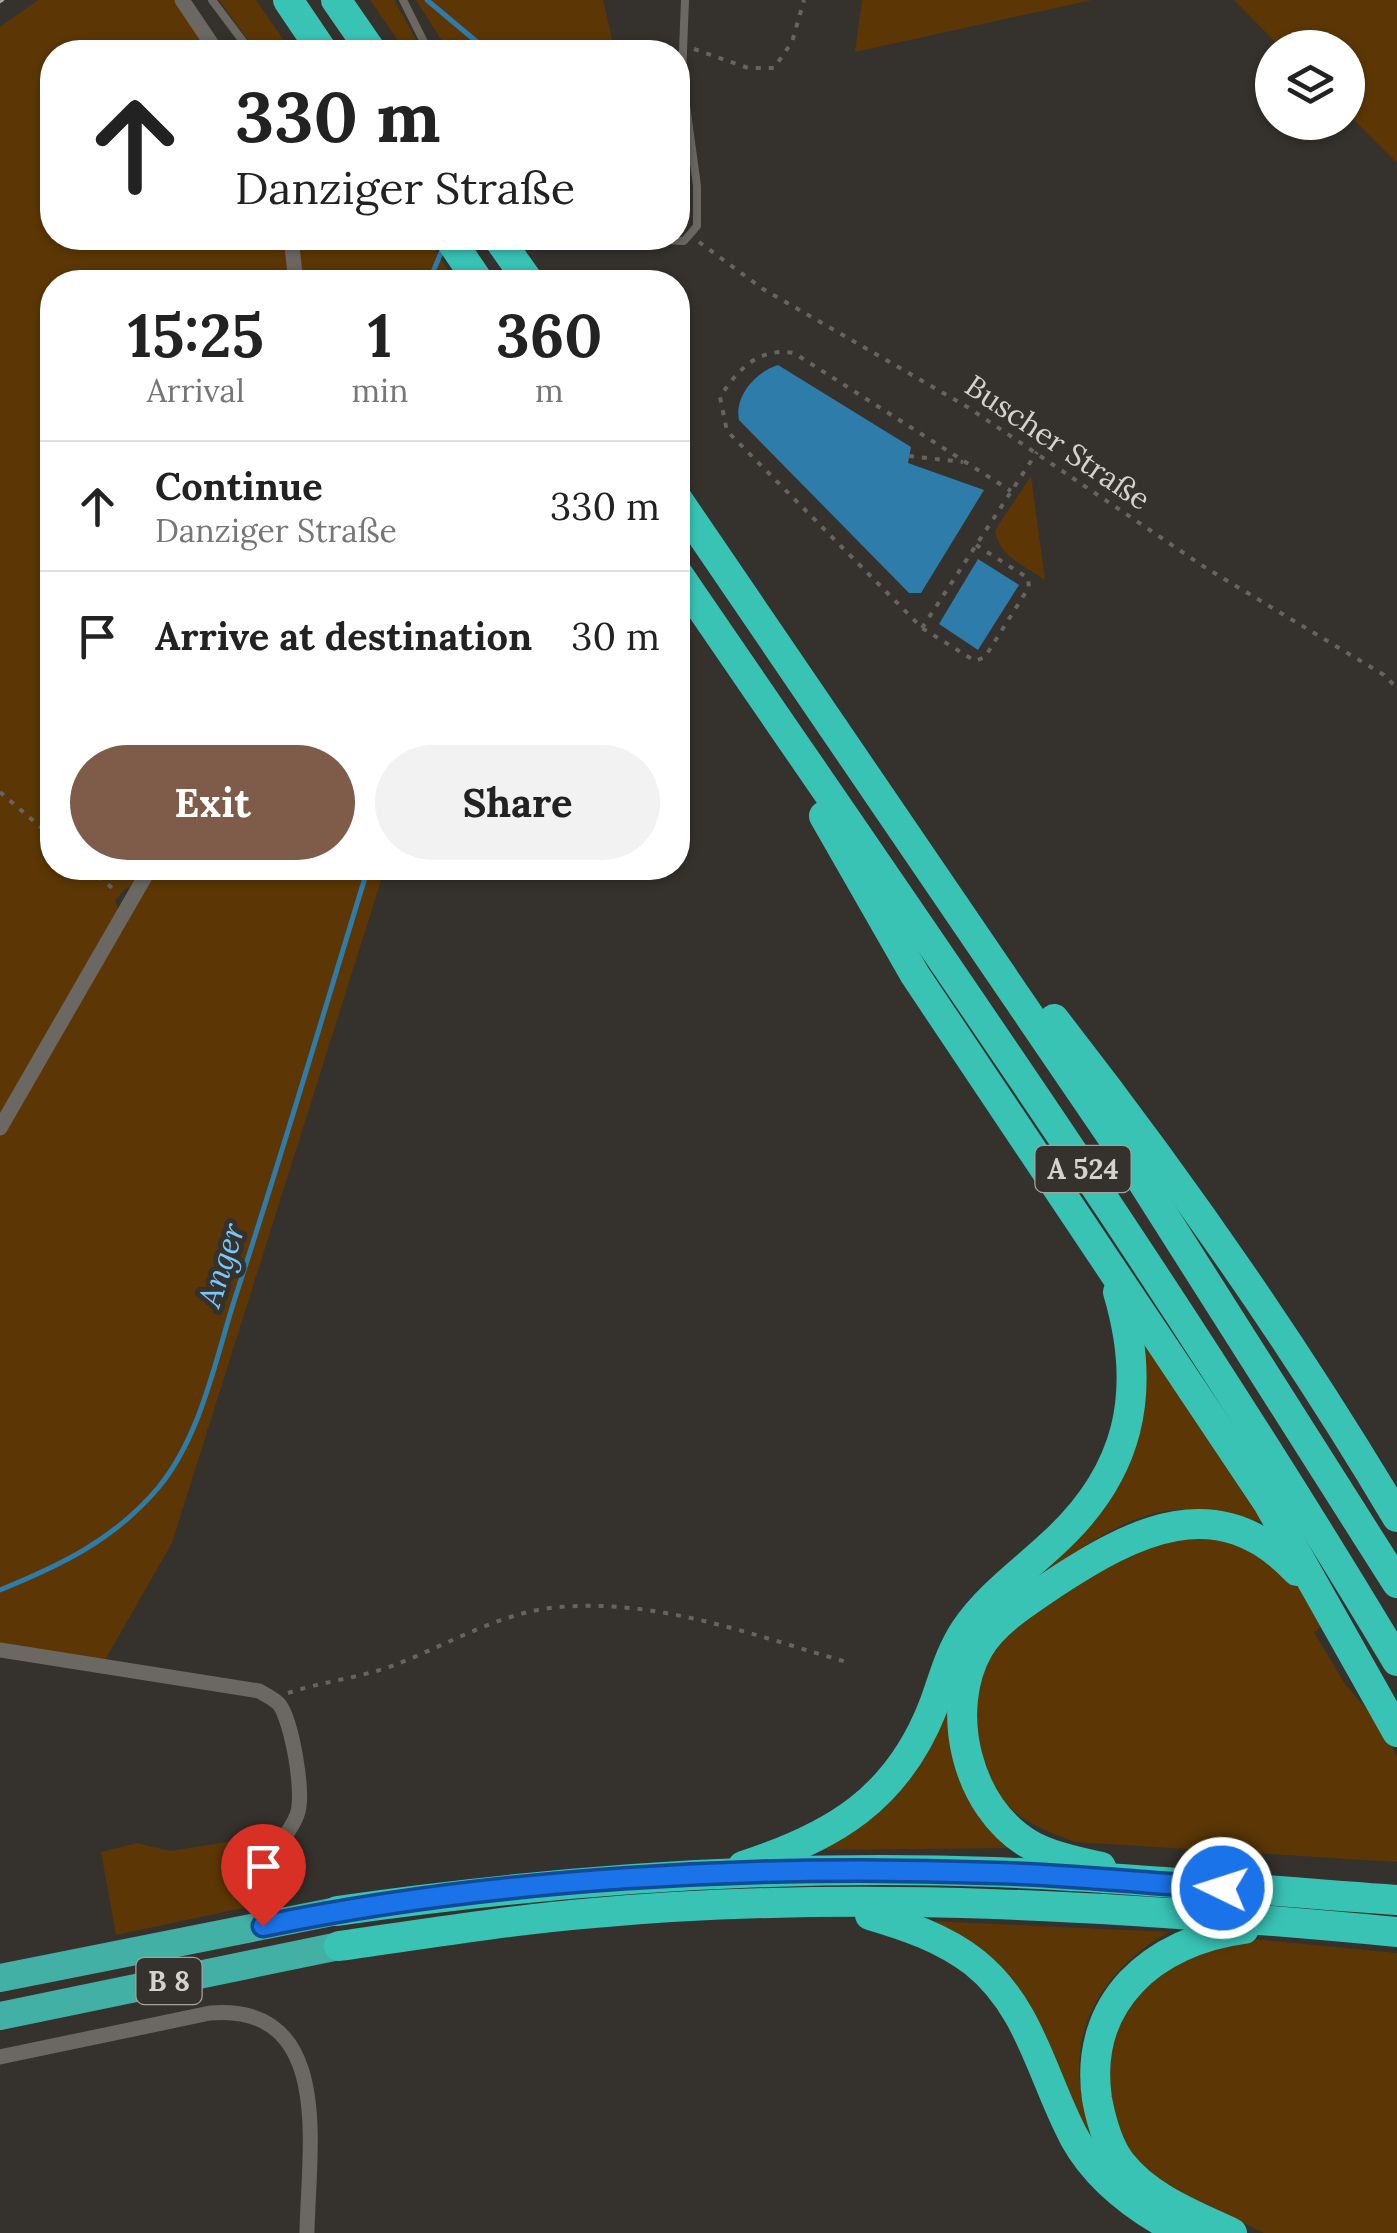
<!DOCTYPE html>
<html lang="en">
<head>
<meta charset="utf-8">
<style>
  body { margin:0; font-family:Lora,serif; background:#f2f2f2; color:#222; height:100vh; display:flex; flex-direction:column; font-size:38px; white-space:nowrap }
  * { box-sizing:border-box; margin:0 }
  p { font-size:32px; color:#767676 }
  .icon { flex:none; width:55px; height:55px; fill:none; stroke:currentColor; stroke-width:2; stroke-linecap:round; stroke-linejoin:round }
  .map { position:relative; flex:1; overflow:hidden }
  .sheet { position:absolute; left:40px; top:270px; width:650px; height:610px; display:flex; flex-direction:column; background:#fff; border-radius:40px; box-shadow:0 2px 8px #0004 }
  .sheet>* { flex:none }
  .guide { position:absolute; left:40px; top:40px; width:650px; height:210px; border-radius:40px; box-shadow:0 2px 8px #0004; background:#fff; color:#222; overflow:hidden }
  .tools { position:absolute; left:1255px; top:30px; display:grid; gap:20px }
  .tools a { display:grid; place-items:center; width:110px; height:110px; border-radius:50%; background:#fff; box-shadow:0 2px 8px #0004; font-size:50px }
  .pin { position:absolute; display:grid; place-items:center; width:85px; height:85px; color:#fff; margin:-102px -42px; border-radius:50% 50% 50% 0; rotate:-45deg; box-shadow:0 0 10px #0007 }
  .pin .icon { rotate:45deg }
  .me { position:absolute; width:110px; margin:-55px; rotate:274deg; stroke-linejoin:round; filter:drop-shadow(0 0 8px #0008) }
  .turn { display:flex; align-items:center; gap:35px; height:210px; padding:0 30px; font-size:45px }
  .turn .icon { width:130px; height:130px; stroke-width:2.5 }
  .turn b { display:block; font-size:70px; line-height:85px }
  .eta { display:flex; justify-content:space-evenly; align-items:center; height:170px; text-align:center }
  .eta b { font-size:60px; font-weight:700; line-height:70px }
  .cta { display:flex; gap:20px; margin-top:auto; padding:20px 30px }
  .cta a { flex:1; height:115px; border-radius:60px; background:#7f5c4a; color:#fff; font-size:40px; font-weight:700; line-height:115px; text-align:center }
  .cta a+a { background:#f2f2f2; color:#222 }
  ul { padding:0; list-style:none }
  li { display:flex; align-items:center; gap:30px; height:130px; padding:0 30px; border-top:2px solid #e0e0e0 }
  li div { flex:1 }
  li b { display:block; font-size:38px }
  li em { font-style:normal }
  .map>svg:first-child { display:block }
</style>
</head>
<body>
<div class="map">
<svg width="1397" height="2233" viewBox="0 0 1397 2233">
  <rect width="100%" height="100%" fill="#35312d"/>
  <!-- green -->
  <g fill="#5c3705">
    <polygon points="38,0 177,0 211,52 52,52 52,238 288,238 294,282 52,282 52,868 146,868 134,886 125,889 115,901 118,908 86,976 0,1123 0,27"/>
    <polygon points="219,0 256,0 292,52 257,52"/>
    <polygon points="370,0 394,0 423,52 406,52"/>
    <polygon points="416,0 603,0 615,52 449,52"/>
    <polygon points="862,0 1092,0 855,52"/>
    <polygon points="1234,0 1397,0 1397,163 1348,114 1348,48 1280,47"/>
    <polygon points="293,238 417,238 424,249 429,240 455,282 300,282"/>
    <path d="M1031 476 1045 580C1025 566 998 556 995 530Z"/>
    <polygon points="154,868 385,868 172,1543 104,1662 0,1648 0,1133"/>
    <path d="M1145 1329 1273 1526C1166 1488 1123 1519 1035 1579 1122 1491 1146 1457 1145 1329Z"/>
    <path d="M1152 1537 1238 1539 1295 1580 1324 1625 1314 1632 1345 1684 1382 1727 1397 1757V1862L1075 1842C1043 1830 1013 1818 992 1789 955 1740 974 1653 1020 1615 1058 1584 1110 1562 1152 1537Z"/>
    <polygon points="947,1682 950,1731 1024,1848 808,1850 847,1831"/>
    <polygon points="260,1837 267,1903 116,1935 101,1852 137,1843 170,1851"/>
    <path d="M930 1921 1169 1932C1119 1959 1078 2009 1079 2070 1079 2097 1093 2129 1099 2154L1039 2031Z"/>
    <polygon points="1230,1937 1397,1953 1397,2233 1264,2233 1161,2182 1128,2154 1108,2117 1112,2023 1138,1981"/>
  </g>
  <!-- water -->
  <g fill="#2d7caa">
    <path d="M778 365 911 447 908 463 984 490 921 593H909L739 420C734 396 756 372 778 365Z"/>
    <polygon points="978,559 1019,585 978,650 939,624"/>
  </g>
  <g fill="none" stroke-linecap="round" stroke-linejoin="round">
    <!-- stream -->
    <g stroke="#2d7caa" stroke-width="5">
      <polyline points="427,0 489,52"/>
      <polyline points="429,282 442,250"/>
      <path d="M0 1590C61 1565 114 1540 158 1488 201 1436 215 1361 235 1298 282 1155 324 1011 368 868"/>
    </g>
    <!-- path -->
    <g stroke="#676460" stroke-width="4" stroke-dasharray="5 8" stroke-linecap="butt">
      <polyline points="694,49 748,68 774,68 792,42 804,0"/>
      <polyline points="699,242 763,289 969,408 1206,568 1384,675 1397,688"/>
      <polyline points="909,456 963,462"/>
      <path d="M976 545 1028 578 1029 587 985 657 975 661 922 628 727 431 720 397C738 369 759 347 794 353L1011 491"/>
      <polyline points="922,628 1037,452"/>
      <polyline points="0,792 52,837"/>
      <polyline points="88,868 117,892"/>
      <path d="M288 1693C321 1682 358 1678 392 1666 443 1647 495 1615 550 1608 653 1596 752 1635 850 1663"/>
    </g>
    <!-- service -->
    <g stroke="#6b6762" stroke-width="8">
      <polyline points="212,0 251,52"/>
      <polyline points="403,0 429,52"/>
      <polyline points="622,238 684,241 697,226 697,186 682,76 685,0"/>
    </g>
    <!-- minor -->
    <g stroke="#6b6762" stroke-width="15">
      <polyline points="182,0 217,52"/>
      <polyline points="291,238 296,282"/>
      <polyline points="0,1128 150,868"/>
      <path d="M0 1650 259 1691C266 1695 273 1698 279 1704 292 1721 305 1795 297 1815 290 1833 280 1837 278 1858"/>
      <path d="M0 2057 210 2013C336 2003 308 2151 307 2233"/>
    </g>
    <!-- trunk -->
    <g stroke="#42b0a4" stroke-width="28">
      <polyline points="0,1978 337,1911"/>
      <polyline points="0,2016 339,1946"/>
    </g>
    <!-- motorway -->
    <g stroke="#38c3b5" stroke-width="30">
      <polyline points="288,0 323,52"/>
      <polyline points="336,0 372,52"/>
      <polyline points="449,238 479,282"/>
      <polyline points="498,238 529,282"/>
      <polyline points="678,500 1140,1178 1397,1583"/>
      <path d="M678 574C923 933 1174 1288 1397 1661"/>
      <polyline points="824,816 915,975 1268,1503 1397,1732"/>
      <path d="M1054 1019C1178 1178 1294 1344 1397 1517"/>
      <path d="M743 1866C833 1837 897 1799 933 1707 943 1681 949 1654 965 1630 987 1597 1022 1572 1051 1545 1130 1474 1148 1393 1118 1292"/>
      <path d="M1101 1867C1079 1862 1049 1856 1029 1844 967 1808 943 1710 979 1648 995 1621 1027 1602 1053 1584 1133 1531 1218 1487 1297 1571"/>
      <path d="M337 1911C554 1880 776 1864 995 1872 1129 1877 1263 1891 1397 1900"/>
      <path d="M870 1915C907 1926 943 1938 974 1962 1031 2007 1042 2078 1075 2139 1099 2182 1140 2211 1183 2233"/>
      <path d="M339 1946C424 1934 509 1920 594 1913 860 1889 1132 1907 1397 1932"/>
      <path d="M1232 2233C1194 2215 1148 2198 1121 2163 1108 2146 1101 2120 1097 2099 1083 2002 1153 1941 1244 1929"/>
    </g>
    <!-- tram -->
    <polyline stroke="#aeaba8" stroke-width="2.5" points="0,2 3,0"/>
  </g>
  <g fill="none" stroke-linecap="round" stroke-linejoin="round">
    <!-- route casing -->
    <g stroke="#114b97" stroke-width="25">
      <path id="route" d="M263 1926C493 1878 761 1864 995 1873 1071 1875 1147 1883 1222 1888"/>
    </g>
    <!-- route -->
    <use href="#route" stroke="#1a73e8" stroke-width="18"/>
  </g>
  <g text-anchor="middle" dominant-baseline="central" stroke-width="10" stroke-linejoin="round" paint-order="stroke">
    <!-- shield labels -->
    <g fill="#35312d" stroke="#a4a29e" stroke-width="2.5">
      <rect x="1035.5" y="1146" width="95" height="46" rx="8"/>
      <rect x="136.5" y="1958" width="65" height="46" rx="8"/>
    </g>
    <g font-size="28" font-weight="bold" fill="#d4d2cf">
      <text x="1083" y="1169">A 524</text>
      <text x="169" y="1981">B 8</text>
    </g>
    <!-- street labels -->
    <g font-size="30" fill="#d4d2cf" stroke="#35312d">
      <text transform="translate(1058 442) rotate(34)">Buscher Straße</text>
    </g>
    <!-- water labels -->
    <g font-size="32" font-style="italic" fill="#79c8fc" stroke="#35312d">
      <text transform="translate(221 1265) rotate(-72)">Anger</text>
    </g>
  </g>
</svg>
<div class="tools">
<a><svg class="icon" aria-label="layers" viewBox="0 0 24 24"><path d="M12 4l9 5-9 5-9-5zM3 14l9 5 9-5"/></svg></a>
</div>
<div class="pin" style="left:263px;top:1926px;background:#d93025"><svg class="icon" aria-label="arrive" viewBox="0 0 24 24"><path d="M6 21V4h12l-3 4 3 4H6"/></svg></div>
<svg class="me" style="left:1222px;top:1888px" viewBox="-20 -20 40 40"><circle r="17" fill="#1a73e8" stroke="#fff" stroke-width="3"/><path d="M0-11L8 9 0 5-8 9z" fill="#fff"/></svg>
<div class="guide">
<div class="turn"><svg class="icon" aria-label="ahead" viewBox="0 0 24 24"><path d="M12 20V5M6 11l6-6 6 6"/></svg><div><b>330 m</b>Danziger Straße</div></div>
</div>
<section class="sheet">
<div class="eta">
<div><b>15:25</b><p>Arrival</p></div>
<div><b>1</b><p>min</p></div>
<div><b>360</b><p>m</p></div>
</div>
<ul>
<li><svg class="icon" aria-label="ahead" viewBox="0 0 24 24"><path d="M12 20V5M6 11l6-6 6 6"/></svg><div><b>Continue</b><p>Danziger Straße</p></div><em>330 m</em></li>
<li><svg class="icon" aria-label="arrive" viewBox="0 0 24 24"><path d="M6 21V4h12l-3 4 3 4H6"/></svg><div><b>Arrive at destination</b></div><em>30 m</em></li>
</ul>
<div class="cta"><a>Exit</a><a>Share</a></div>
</section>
</div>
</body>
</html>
